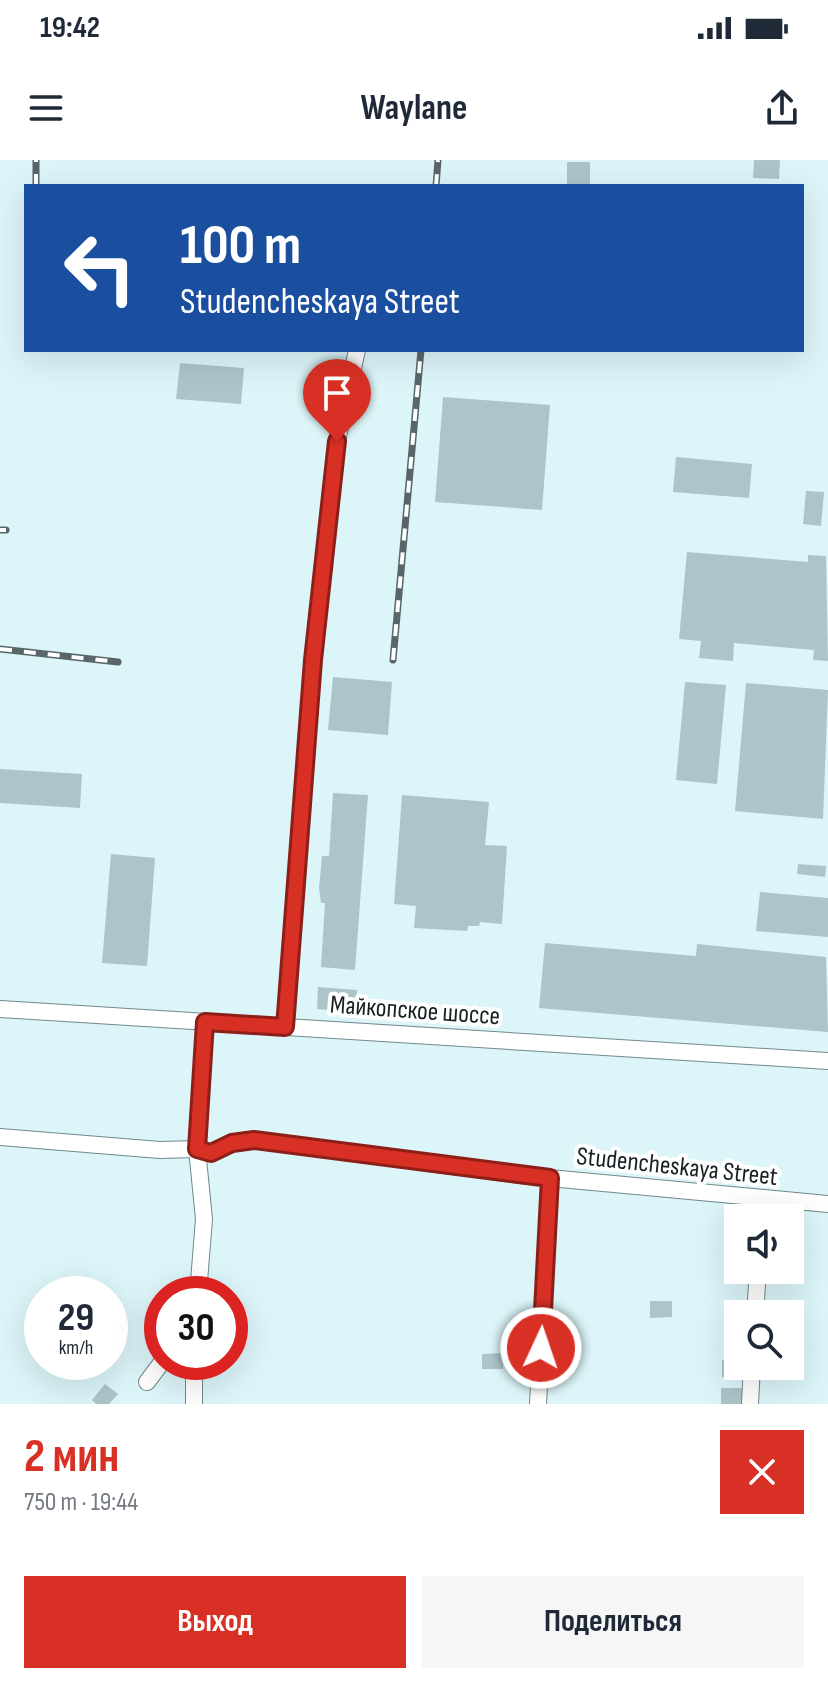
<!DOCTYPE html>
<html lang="ru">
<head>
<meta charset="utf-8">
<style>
  body { margin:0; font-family:"Sofia Sans Condensed",sans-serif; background:#f6f6f7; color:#1f2937; height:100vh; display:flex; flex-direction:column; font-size:30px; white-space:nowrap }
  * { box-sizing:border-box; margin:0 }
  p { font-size:26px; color:#747a83 }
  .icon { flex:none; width:44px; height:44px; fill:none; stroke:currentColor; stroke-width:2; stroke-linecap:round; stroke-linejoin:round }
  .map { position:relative; height:1244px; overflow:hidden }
  .details { display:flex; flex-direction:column; background:#fff; flex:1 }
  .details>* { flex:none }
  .top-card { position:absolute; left:24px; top:24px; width:780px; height:168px; border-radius:0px; box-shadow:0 8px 32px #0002; background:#1a4fa0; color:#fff; overflow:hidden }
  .tools { position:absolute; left:724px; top:1044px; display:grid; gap:16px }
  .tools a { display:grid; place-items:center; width:80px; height:80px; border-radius:0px; background:#fff; box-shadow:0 8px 32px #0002; font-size:40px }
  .speed { position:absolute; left:24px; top:1116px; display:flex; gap:16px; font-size:40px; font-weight:700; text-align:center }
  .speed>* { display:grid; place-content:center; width:104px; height:104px; border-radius:50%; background:#fff; box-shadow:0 8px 32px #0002; line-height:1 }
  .speed small { font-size:20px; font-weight:400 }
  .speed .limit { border:12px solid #d22; background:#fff; color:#111 }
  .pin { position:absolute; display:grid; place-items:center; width:68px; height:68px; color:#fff; margin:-82px -34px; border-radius:50% 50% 50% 0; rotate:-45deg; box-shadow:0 0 8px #0007 }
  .pin .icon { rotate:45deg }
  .me { position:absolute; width:88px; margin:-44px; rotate:3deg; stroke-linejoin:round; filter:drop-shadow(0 0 6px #0008) }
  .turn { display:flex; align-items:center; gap:28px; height:168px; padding:0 24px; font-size:36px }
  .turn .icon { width:104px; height:104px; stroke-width:2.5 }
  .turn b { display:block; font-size:56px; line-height:68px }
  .round { display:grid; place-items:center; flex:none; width:84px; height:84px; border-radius:0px; background:#f6f6f7 }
  .head { display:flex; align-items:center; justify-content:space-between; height:136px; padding:0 24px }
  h1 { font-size:48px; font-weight:700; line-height:60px; color:#d93025 }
  .primary-button { display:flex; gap:16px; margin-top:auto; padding:16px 24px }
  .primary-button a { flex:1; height:92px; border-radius:0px; background:#d93025; color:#fff; font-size:32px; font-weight:700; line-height:92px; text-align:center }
  .primary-button a+a { background:#f6f6f7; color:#1f2937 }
  .status { display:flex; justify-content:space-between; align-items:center; height:56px; padding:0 40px; background:#fff; direction:ltr }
  .status svg { height:22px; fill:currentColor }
  header { display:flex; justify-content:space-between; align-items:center; height:104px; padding:0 24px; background:#fff; font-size:36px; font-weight:700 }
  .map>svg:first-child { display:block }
</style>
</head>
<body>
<div class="status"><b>19:42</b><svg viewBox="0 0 49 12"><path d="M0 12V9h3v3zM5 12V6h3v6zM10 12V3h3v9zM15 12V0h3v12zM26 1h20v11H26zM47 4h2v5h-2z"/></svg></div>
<header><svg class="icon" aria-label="menu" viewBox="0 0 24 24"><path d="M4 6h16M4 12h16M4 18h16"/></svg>Waylane<svg class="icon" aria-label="share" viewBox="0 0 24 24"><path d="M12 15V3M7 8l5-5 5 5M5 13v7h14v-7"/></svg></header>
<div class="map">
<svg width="828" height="1244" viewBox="0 0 828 1244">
  <rect width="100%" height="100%" fill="#dcf5f9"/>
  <!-- building -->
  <g fill="#acc5c9">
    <polygon points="754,0 780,0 779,19 753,18"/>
    <rect x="567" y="2" width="23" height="23"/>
    <polygon points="180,203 244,208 241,244 176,239"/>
    <polygon points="443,237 550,245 542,350 435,342"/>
    <polygon points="676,297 752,304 749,338 673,332"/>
    <polygon points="806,331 824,332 821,366 803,364"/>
    <polygon points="687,392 808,402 808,395 826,396 828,501 813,500 814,490 734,483 733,501 699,498 701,481 679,479"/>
    <polygon points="333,517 392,522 388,575 328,570"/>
    <polygon points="685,522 726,525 717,624 676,620"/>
    <polygon points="746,523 828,530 823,659 735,651"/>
    <polygon points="0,609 82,614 80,648 0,643"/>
    <polygon points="333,633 368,635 355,810 321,807 325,743 321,743 319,728 322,696 329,696"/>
    <polygon points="402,635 489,642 485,685 507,686 502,764 480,762 479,766 468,766 467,771 414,768 416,746 394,744"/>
    <polygon points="111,694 155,698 147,806 102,803"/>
    <polygon points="798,704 826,706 825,717 797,714"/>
    <polygon points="760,732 828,738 828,777 756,771"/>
    <polygon points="545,783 696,796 697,784 826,797 828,872 539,848"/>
    <polygon points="318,827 357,830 355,852 317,849"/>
    <polygon points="650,1141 672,1141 672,1157 650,1158"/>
    <polygon points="503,1193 503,1209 482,1209 482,1194"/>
    <polygon points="722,1200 738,1200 738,1206 744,1206 744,1216 722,1217"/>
    <polygon points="771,1206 792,1206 793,1216 771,1216"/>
    <polygon points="105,1224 118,1234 109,1244 96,1244 92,1240"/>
    <rect x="721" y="1228" width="22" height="16"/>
  </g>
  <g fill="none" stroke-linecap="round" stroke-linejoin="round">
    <!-- minor casing -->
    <g stroke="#71898d" stroke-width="18">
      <g id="minor">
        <polyline points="0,849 828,901"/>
        <polyline points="285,867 313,500 337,281 357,190"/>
        <polyline points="0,977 160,990 197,989 211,993 232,983 254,980 528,1016 828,1044"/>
        <polyline points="761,1058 762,1040"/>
        <polyline points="198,1134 204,1059 197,989 205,862"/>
        <polyline points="755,1154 758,1110"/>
        <polyline points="147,1222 162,1202"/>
        <polyline points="194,1244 194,1202"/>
        <polyline points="538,1244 550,1018"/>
        <polyline points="750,1244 752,1206"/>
      </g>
    </g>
    <!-- minor -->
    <use href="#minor" stroke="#fff" stroke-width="16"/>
    <!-- rail casing -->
    <g stroke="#586669" stroke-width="7">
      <g id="rail">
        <polyline points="36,26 36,0"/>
        <polyline points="436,26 438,0"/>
        <polyline points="0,370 6,370"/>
        <polyline points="0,489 118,502"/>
        <polyline points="393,500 421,190"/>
      </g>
    </g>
    <!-- rail -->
    <use href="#rail" stroke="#fff" stroke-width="4" stroke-dasharray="12" stroke-linecap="butt"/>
  </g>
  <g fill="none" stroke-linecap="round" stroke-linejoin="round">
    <!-- route casing -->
    <g stroke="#8d1f18" stroke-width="20">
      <polyline id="route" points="337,281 313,500 285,867 205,862 197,989 211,993 232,983 254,980 550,1018 541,1188"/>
    </g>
    <!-- route -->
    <use href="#route" stroke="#d93025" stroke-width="14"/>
  </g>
  <g text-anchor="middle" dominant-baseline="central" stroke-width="8" stroke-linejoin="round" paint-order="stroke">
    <!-- street labels -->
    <g font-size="26" fill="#172022" stroke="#fff">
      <text transform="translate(415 851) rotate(4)">Майкопское шоссе</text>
      <text transform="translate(677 1007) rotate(6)">Studencheskaya Street</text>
    </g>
  </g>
</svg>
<div class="tools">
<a><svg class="icon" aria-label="sound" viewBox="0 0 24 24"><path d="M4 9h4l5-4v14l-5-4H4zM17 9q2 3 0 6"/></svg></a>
<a><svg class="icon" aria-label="search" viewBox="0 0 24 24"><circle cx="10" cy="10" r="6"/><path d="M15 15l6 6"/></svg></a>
</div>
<div class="speed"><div>29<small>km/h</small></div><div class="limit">30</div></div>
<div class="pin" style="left:337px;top:281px;background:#d93025"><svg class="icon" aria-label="arrive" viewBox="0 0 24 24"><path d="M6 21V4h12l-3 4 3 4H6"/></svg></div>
<svg class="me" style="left:541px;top:1188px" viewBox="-20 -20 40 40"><circle r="17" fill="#d93025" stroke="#fff" stroke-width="3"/><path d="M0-11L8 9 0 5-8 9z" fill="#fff"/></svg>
<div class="top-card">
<div class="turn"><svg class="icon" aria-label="left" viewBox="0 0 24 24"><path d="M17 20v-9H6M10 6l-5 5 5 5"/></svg><div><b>100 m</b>Studencheskaya Street</div></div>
</div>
</div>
<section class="details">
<div class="head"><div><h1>2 мин</h1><p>750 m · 19:44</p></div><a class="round" style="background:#d93025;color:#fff"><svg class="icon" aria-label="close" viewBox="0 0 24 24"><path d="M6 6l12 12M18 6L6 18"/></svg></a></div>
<div class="primary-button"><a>Выход</a><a>Поделиться</a></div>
</section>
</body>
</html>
